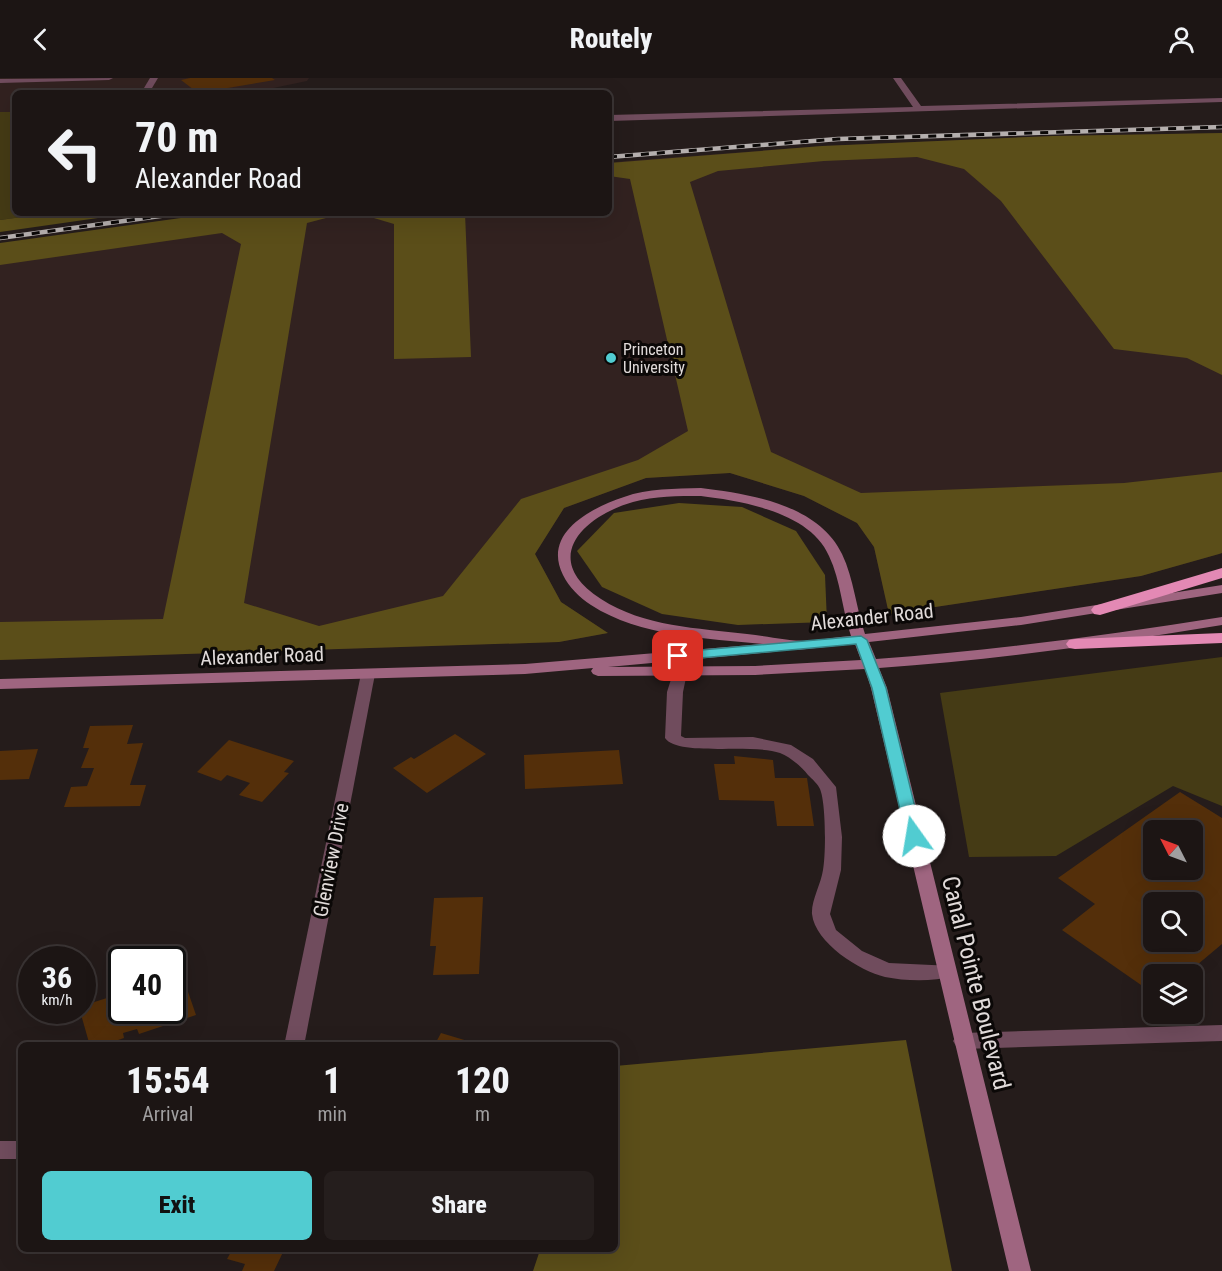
<!DOCTYPE html>
<html lang="en">
<head>
<meta charset="utf-8">
<style>
  body { margin:0; font-family:"Roboto Condensed",sans-serif; background:#251e1d; color:#f1f3f6; height:100vh; display:flex; flex-direction:column; font-size:22px; white-space:nowrap }
  * { box-sizing:border-box; margin:0 }
  p { font-size:20px; color:#a09fa0 }
  .icon { flex:none; width:33px; height:33px; fill:none; stroke:currentColor; stroke-width:2; stroke-linecap:round; stroke-linejoin:round }
  .map { position:relative; flex:1; overflow:hidden }
  .drawer { position:absolute; left:18px; top:964px; width:600px; height:210px; display:flex; flex-direction:column; background:#1c1514; border-radius:9px; box-shadow:0 6px 24px #0002,0 0 0 2px #3a3434 }
  .drawer>* { flex:none }
  .top-card { position:absolute; left:12px; top:12px; width:600px; height:126px; border-radius:9px; box-shadow:0 6px 24px #0002,0 0 0 2px #3a3434; background:#1c1514; color:#f1f3f6; overflow:hidden }
  .needle { width:39px; rotate:312deg }
  .controls { position:absolute; left:1143px; top:742px; display:grid; gap:12px }
  .controls a { display:grid; place-items:center; width:60px; height:60px; border-radius:9px; background:#1c1514; box-shadow:0 6px 24px #0002,0 0 0 2px #3a3434; font-size:30px }
  .speed { position:absolute; left:18px; top:868px; display:flex; gap:12px; font-size:30px; font-weight:700; text-align:center }
  .speed>* { display:grid; place-content:center; width:78px; height:78px; border-radius:50%; background:#1c1514; box-shadow:0 6px 24px #0002,0 0 0 2px #3a3434; line-height:1 }
  .speed small { font-size:15px; font-weight:400 }
  .speed .limit { border:3px solid #111; border-radius:9px; background:#fff; color:#111 }
  .pin { position:absolute; display:grid; place-items:center; width:51px; height:51px; color:#fff; margin:-26px; border-radius:12px; box-shadow:0 3px 9px #0006 }
  .me { position:absolute; width:66px; margin:-33px; rotate:347deg; stroke-linejoin:round; filter:drop-shadow(0 0 4px #0008) }
  .turn { display:flex; align-items:center; gap:21px; height:126px; padding:0 24px; font-size:27px }
  .turn .icon { width:78px; height:78px; stroke-width:2.5 }
  .turn b { display:block; font-size:42px; line-height:51px }
  .eta { display:flex; justify-content:space-evenly; align-items:center; height:102px; text-align:center }
  .eta b { font-size:36px; font-weight:800; line-height:42px }
  .primary-button { display:flex; gap:12px; margin-top:auto; padding:12px 24px }
  .primary-button a { flex:1; height:69px; border-radius:9px; background:#51ccd1; color:#111; font-size:24px; font-weight:800; line-height:69px; text-align:center }
  .primary-button a+a { background:#251e1d; color:#f1f3f6 }
  header { display:flex; justify-content:space-between; align-items:center; height:78px; padding:0 24px; background:#1c1514; font-size:27px; font-weight:800 }
  .map>svg:first-child { display:block }
</style>
</head>
<body>
<header><svg class="icon" aria-label="back" viewBox="0 0 24 24"><path d="M15 5l-7 7 7 7"/></svg>Routely<svg class="icon" aria-label="person" viewBox="0 0 24 24"><circle cx="12" cy="8" r="4"/><path d="M4 21q1-7 8-7t8 7"/></svg></header>
<div class="map">
<svg width="1222" height="1193" viewBox="0 0 1222 1193">
  <rect width="100%" height="100%" fill="#251c1b"/>
  <!-- built -->
  <g fill="#322220">
    <polygon points="0,0 309,0 307,3 249,15 15,15 15,34 0,34"/>
    <polygon points="1222,55 1222,475 1219,476 1141,498 889,536 874,469 857,445 804,418 730,395 646,400 564,430 535,476 561,524 608,555 559,564 0,582 0,166 217,135 609,135 609,85 624,83 822,68 1053,58"/>
  </g>
  <!-- green -->
  <g fill="#453b15">
    <polygon points="0,34 15,34 15,135 51,135 0,142"/>
    <polygon points="1222,579 1222,728 1173,708 1056,778 969,779 940,615"/>
  </g>
  <!-- forest -->
  <g fill="#5b4e19">
    <polygon points="1222,55 1222,297 1187,280 1114,271 1001,123 964,91 917,79 824,83 718,93 690,104 771,374 861,415 1124,405 1222,394 1222,475 1219,476 1141,498 889,536 874,469 857,445 804,418 730,395 646,400 564,430 535,476 561,524 608,555 559,564 0,582 0,544 163,541 241,166 222,155 0,187 0,165 217,135 345,135 307,145 244,525 319,548 443,518 521,421 638,382 688,353 630,101 609,98 609,85 822,68 1053,58"/>
    <polygon points="51,135 133,135 0,154 0,142"/>
    <polygon points="357,135 465,135 471,279 394,281 394,146"/>
    <polygon points="679,425 742,429 796,453 825,497 827,544 738,547 662,536 602,509 577,473 614,435"/>
    <polygon points="906,962 952,1193 533,1193 540,1172 615,1172 615,988"/>
  </g>
  <!-- building -->
  <g fill="#542f0a" fill-rule="evenodd">
    <polygon points="190,0 272,0 275,2 198,15 181,2"/>
    <polygon points="133,647 127,666 143,665 130,707 146,707 140,728 64,729 71,709 87,708 94,690 81,690 89,670 83,670 90,648"/>
    <polygon points="455,656 486,676 427,715 393,690 411,679 414,681"/>
    <polygon points="229,662 294,683 284,694 289,695 262,724 239,717 250,705 227,697 221,703 197,694"/>
    <polygon points="38,671 29,701 0,702 0,673"/>
    <polygon points="619,672 623,706 525,711 524,677"/>
    <polygon points="734,678 773,682 775,700 807,700 814,748 777,748 774,723 719,722 714,686 735,686"/>
    <path d="M1180 714 1222 740V866L1185 897H1154V916L1062 852 1095 826 1058 800ZM1154 753H1192V792H1154ZM1154 825H1192V864H1154Z"/>
    <polygon points="483,819 479,896 433,897 436,868 430,868 434,820"/>
    <polygon points="174,873 196,937 139,956 137,951 123,955 124,960 101,968 90,968 80,933 82,933 82,928 110,919 111,925 122,922 122,933 172,933 172,882 147,882"/>
    <polygon points="441,955 481,967 480,968 434,968"/>
    <polygon points="232,1172 284,1172 274,1193 242,1193 245,1186 227,1181"/>
  </g>
  <g fill="none" stroke-linecap="round" stroke-linejoin="round">
    <!-- lane -->
    <g fill="#704c5d" fill-rule="evenodd">
      <polygon points="113,0 109,2 0,5 0,1"/>
      <polygon points="150,0 158,0 149,15 141,15"/>
      <polygon points="893,0 901,0 921,28 1222,20 1222,24 609,43 609,37 913,29"/>
      <path d="M680 590 687 595 683 614 681 658 685 660 753 659 791 667 813 681 836 709 842 759 841 792 830 836 836 852 862 873 889 885 953 888 955 893 953 898C933 904 905 903 885 899 860 893 815 865 812 836 811 823 821 806 823 792 826 776 826 725 820 711 818 706 812 701 808 697 801 688 790 679 780 675 753 665 678 679 665 660L667 614 673 595Z"/>
      <polygon points="1222,947 1222,963 963,971 956,968 953,963 956,958 963,955"/>
    </g>
    <!-- street -->
    <g fill="#704c5d" fill-rule="evenodd">
      <polygon points="368,591 375,596 304,968 284,968 361,596"/>
      <rect x="0" y="1063" width="21" height="18"/>
    </g>
    <!-- secondary -->
    <path fill="#9f6580" fill-rule="evenodd" d="M701 410C749 416 818 426 842 476 854 501 856 530 865 556L1021 539 1222 507V515L1021 547 869 564 876 581C992 573 1107 557 1222 539V547C1108 566 994 582 879 590L887 610 1031 1193H1009L871 610 865 591 755 597 598 598 593 596 591 593 593 590 525 596 0 611V601L525 586 763 566C707 560 640 559 591 527 579 519 569 509 563 497 542 455 591 430 624 419 648 410 675 411 701 410ZM701 418C742 423 810 434 829 478 841 503 842 532 851 558 837 559 821 562 806 563 787 563 766 558 747 556 698 550 644 549 601 521 540 482 581 439 633 424 655 418 678 418 701 418ZM855 566 861 582 755 588 608 589 773 574 778 573 779 568 797 572Z"/>
    <!-- highway -->
    <g fill="#e389b4" fill-rule="evenodd">
      <polygon points="1222,490 1222,500 1100,537 1094,536 1091,532 1094,528"/>
      <polygon points="1222,555 1222,565 1075,571 1069,570 1066,566 1069,562 1075,561"/>
    </g>
    <!-- rail casing -->
    <g stroke="#b5afae" stroke-width="4.5">
      <g id="rail">
        <polyline points="609,79 838,61 1222,49"/>
        <polyline points="0,160 182,135"/>
      </g>
    </g>
    <!-- rail -->
    <use href="#rail" stroke="#0b0807" stroke-width="3" stroke-dasharray="8" stroke-linecap="butt"/>
  </g>
  <!-- route -->
  <polygon fill="#51ccd1" stroke="#358588" stroke-width="1.5" points="861,558 867,562 886,610 922,758 919,761 909,761 906,758 872,610 856,566 678,582 672,578 678,574"/>
  <!-- markers -->
  <circle fill="#51ccd1" stroke="#0b0807" stroke-width="2" cx="611" cy="280" r="6"/>
  <g text-anchor="middle" dominant-baseline="central" stroke-width="6" stroke-linejoin="round" paint-order="stroke">
    <!-- far-poi labels -->
    <g font-size="16" fill="#e1dbda" stroke="#0b0807" text-anchor="start">
      <text x="623" y="271">Princeton<tspan x="623" dy="18">University</tspan></text>
    </g>
    <!-- street labels -->
    <g font-size="20" fill="#e1dbda" stroke="#0b0807">
      <text transform="translate(872 539) rotate(-6)">Alexander Road</text>
      <text transform="translate(262 578) rotate(-2)">Alexander Road</text>
      <text transform="translate(331 782) rotate(-79)">Glenview Drive</text>
    </g>
    <!-- near-street labels -->
    <g font-size="24" fill="#e1dbda" stroke="#0b0807">
      <text transform="translate(976 905) rotate(76)">Canal Pointe Boulevard</text>
    </g>
  </g>
</svg>
<div class="controls">
<a><svg class="needle" viewBox="-14 -14 28 28"><path d="M0-13l5 13h-10z" fill="#e53935"/><path d="M0 13l5-13h-10z" fill="#a09fa0"/></svg></a>
<a><svg class="icon" aria-label="search" viewBox="0 0 24 24"><circle cx="10" cy="10" r="6"/><path d="M15 15l6 6"/></svg></a>
<a><svg class="icon" aria-label="layers" viewBox="0 0 24 24"><path d="M12 4l9 5-9 5-9-5zM3 14l9 5 9-5"/></svg></a>
</div>
<div class="speed"><div>36<small>km/h</small></div><div class="limit">40</div></div>
<div class="pin" style="left:678px;top:578px;background:#d93025"><svg class="icon" aria-label="arrive" viewBox="0 0 24 24"><path d="M6 21V4h12l-3 4 3 4H6"/></svg></div>
<svg class="me" style="left:914px;top:758px" viewBox="-20 -20 40 40"><circle r="19" fill="#fff"/><path d="M0-13L10 11 0 6-10 11z" fill="#51ccd1"/></svg>
<div class="top-card">
<div class="turn"><svg class="icon" aria-label="left" viewBox="0 0 24 24"><path d="M17 20v-9H6M10 6l-5 5 5 5"/></svg><div><b>70 m</b>Alexander Road</div></div>
</div>
<section class="drawer">
<div class="eta">
<div><b>15:54</b><p>Arrival</p></div>
<div><b>1</b><p>min</p></div>
<div><b>120</b><p>m</p></div>
</div>
<div class="primary-button"><a>Exit</a><a>Share</a></div>
</section>
</div>
</body>
</html>
